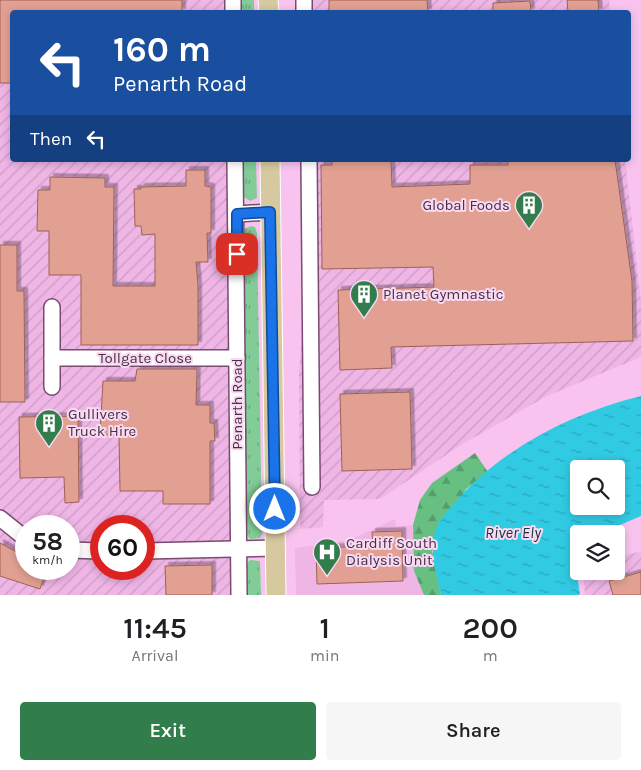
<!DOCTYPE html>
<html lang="en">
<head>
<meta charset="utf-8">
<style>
  body { margin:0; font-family:Karla,sans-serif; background:#f6f6f6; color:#202124; height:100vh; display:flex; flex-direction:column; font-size:19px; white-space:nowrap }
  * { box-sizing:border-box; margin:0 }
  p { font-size:16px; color:#757577 }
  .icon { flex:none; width:28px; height:28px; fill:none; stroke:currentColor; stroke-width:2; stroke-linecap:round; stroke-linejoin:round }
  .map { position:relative; height:595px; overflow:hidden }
  .side { display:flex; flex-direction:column; background:#fff; flex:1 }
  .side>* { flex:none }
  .banner { position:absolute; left:10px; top:10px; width:621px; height:152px; border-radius:5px; box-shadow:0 2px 8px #0003; background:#1a4fa0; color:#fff; overflow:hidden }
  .controls { position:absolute; left:570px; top:460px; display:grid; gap:10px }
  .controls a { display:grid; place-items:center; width:55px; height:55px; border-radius:5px; background:#fff; box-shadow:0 2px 8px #0003; font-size:25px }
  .speed { position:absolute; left:15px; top:515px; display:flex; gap:10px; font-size:25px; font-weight:700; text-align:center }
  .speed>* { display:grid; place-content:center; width:65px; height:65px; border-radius:50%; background:#fff; box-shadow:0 2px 8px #0003; line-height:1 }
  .speed small { font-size:12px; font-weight:400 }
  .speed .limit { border:8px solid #d22; background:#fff; color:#111 }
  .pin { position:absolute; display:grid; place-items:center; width:42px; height:42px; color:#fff; margin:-21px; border-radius:10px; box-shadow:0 2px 8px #0006 }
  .me { position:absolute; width:55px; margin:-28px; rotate:0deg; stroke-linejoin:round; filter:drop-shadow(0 0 4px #0008) }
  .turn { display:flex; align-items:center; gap:18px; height:105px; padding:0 20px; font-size:22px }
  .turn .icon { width:65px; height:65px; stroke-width:2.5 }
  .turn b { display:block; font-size:35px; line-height:42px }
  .then { display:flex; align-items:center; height:48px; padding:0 20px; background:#0003; gap:10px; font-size:19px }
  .eta { display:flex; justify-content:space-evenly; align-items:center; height:85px; text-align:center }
  .eta b { font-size:30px; font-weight:600; line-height:35px }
  .primary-button { display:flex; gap:10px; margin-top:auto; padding:10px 20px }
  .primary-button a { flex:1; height:58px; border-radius:5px; background:#317d4b; color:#fff; font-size:20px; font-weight:600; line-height:58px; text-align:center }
  .primary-button a+a { background:#f6f6f6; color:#202124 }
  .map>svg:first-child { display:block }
</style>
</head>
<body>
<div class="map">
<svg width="641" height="595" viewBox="0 0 641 595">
  <defs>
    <pattern id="industrial-furrows" width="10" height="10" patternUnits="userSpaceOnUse" patternTransform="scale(1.25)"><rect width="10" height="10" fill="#eeb5e5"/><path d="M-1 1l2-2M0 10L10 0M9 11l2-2" fill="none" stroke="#cd9cc6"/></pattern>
    <pattern id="grass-tufts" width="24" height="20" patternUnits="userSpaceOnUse" patternTransform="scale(1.25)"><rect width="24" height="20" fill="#82cd97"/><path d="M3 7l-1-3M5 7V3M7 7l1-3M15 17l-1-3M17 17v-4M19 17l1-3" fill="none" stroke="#6ca77d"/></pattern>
    <pattern id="forest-firs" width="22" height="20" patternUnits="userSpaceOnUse" patternTransform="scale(1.25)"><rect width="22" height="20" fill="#67c082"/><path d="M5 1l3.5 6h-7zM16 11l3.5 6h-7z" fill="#579d6c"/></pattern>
    <pattern id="water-ripples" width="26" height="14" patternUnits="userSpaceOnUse" patternTransform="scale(1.25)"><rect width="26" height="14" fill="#31cae3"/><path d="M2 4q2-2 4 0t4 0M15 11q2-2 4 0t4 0" fill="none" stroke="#2ba5ba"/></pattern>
    <filter id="shadow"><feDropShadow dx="3.5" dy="-3.5" stdDeviation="0" flood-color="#0004"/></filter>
  </defs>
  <rect width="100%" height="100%" fill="#f8c4ef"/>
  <!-- built -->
  <polygon fill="#eeb5e5" points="395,519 396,527 413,525 414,571 424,595 296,595 295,548 350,540"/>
  <!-- industrial -->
  <g fill="url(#industrial-furrows)" fill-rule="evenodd">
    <path d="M0 0H226L227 12H12V160H229L234 595H0ZM26 526H69V569H26ZM101 526H144V569H101Z"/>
    <polygon points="311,0 609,0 610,12 312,12"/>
    <polygon points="317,160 625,160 641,301 641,357 547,396 464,443 380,499 324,500 323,527 300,529 299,371"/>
    <polygon points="641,551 641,595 585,595 583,571 616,571 616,558"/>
  </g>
  <!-- grass -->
  <g fill="url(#grass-tufts)">
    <rect x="239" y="0" width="15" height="12"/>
    <polygon points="240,160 256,160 257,198 250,201 241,195"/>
    <polygon points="251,226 255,227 257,233 262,534 260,538 250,539 246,534 242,233 244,229"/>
    <polygon points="250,560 260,561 261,595 246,595 246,564"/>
  </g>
  <!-- forest -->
  <polygon fill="url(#forest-firs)" points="475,453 488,472 466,489 432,550 441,595 424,595 414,571 413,525 420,500 432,483"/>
  <!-- water -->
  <path fill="url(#water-ripples)" fill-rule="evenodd" d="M641 396V516L599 534H579V549L574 553 580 595H441C436 572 427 547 438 524 441 518 448 511 452 506 498 450 571 413 641 396ZM579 469H616V506H579Z"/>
  <!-- building -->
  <g fill="#e2a093" stroke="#9d6155" filter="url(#shadow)">
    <polygon points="0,0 182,0 182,12 12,12 12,83 0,83"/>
    <polygon points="329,0 427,0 428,12 329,12"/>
    <polygon points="567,0 598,0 599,12 568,12"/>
    <polygon points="530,1 531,12 493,12 493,3"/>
    <polygon points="332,160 391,160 392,187 470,184 470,165 508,165 508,160 615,160 632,281 633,341 391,347 392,368 340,370 338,290 434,287 433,267 322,269 321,165 332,165"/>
    <polygon points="186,170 205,170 205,186 211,187 211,233 207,233 208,262 196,262 198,286 198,345 81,345 81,275 49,275 49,231 37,231 38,190 50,190 50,177 105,178 105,187 114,187 113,286 155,286 155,234 142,235 141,226 135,226 134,189 141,189 141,187 186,186"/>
    <polygon points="0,245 17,245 17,291 24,291 25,402 0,402"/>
    <polygon points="137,369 197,369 196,405 210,405 210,423 214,423 215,441 210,441 210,504 163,504 163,491 120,491 119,435 100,435 103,381 135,381"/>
    <polygon points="410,392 412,469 342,471 340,394"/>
    <polygon points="78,416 79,502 65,503 64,477 20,478 19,417"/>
    <polygon points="402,531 403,581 317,584 316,548 373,546 372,532"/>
    <polygon points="0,543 26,557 26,569 47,569 40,589 0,576"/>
    <polygon points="212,565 212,595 166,595 165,566"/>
    <polygon points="641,572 641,595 613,595 609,581"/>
  </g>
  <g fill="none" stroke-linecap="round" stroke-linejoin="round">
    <!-- minor casing -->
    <g stroke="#784b71" stroke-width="18">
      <g id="minor">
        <polyline points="233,0 233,12"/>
        <polyline points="304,0 304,12"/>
        <polyline points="235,160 239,595"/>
        <polyline points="309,160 312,487"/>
        <polyline points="237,214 270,212"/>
        <polyline points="52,307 52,358"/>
        <polyline points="52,387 52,358 237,358"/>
        <polyline points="0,518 26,539"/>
        <polyline points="69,550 101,551"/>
        <polyline points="144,551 275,548"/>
      </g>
    </g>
    <!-- major casing -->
    <g stroke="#fff" stroke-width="21">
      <g id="major">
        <polyline points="268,0 269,12"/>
        <polyline points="270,160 276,595"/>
      </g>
    </g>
    <!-- minor -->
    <use href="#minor" stroke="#fff" stroke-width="15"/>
    <!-- major -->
    <use href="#major" stroke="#d6c9a0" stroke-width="19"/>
  </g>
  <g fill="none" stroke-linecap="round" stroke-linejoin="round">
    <!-- route casing -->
    <g stroke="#114b97" stroke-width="12">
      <polyline id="route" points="237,254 237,214 270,212 275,509"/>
    </g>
    <!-- route -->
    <use href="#route" stroke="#1a73e8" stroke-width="9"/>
  </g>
  <!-- icons -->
  <defs>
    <g id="building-pin" transform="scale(1.4375)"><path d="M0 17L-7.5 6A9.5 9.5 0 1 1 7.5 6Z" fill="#317d4b" stroke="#f9d9f3"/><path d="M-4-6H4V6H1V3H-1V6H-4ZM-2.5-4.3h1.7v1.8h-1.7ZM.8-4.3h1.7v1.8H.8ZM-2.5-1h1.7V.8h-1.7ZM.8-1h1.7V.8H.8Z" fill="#fff"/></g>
    <g id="hospital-pin" transform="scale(1.4375)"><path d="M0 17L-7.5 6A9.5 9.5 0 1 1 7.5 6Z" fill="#317d4b" stroke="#f9d9f3"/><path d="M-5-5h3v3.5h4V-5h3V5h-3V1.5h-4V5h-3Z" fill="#fff"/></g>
  </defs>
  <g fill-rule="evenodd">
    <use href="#building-pin" x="529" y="205"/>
    <use href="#building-pin" x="364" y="294"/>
    <use href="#building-pin" x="49" y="423"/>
    <use href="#hospital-pin" x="327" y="552"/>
  </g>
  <g text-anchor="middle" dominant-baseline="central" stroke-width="4" stroke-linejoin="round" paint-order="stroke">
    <!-- poi labels -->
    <g font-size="15" fill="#463142" stroke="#f9d9f3" text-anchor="start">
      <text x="510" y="205" text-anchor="end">Global Foods</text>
      <text x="383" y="294">Planet Gymnastic</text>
      <text x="68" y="414">Gullivers<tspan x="68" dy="17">Truck Hire</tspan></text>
      <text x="346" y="543">Cardiff South<tspan x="346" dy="17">Dialysis Unit</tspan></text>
    </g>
    <!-- street labels -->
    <g font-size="15" fill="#463142" stroke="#f9d9f3">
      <text x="145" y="358">Tollgate Close</text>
      <text transform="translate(237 404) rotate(-90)">Penarth Road</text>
    </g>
    <!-- water labels -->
    <g font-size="16" font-style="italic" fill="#1b3237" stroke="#f9d9f3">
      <text x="513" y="532">River Ely</text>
    </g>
  </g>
</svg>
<div class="controls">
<a><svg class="icon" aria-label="search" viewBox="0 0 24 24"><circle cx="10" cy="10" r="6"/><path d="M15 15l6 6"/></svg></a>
<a><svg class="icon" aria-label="layers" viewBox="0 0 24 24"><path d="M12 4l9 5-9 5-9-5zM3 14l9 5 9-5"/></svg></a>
</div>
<div class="speed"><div>58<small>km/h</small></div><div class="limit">60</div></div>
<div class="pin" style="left:237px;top:254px;background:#d93025"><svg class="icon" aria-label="arrive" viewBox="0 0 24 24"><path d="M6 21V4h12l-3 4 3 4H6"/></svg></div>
<svg class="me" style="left:275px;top:509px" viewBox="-20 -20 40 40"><circle r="17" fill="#1a73e8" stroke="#fff" stroke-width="3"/><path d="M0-11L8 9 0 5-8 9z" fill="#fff"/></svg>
<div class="banner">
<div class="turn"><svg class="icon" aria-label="left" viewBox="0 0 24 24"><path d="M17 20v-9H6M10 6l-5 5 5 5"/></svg><div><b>160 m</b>Penarth Road</div></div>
<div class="then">Then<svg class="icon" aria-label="left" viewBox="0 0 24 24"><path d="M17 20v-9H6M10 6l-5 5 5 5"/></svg></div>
</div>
</div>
<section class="side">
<div class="eta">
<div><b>11:45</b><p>Arrival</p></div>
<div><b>1</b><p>min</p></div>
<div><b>200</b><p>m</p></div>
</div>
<div class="primary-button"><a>Exit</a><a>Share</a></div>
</section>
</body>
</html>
